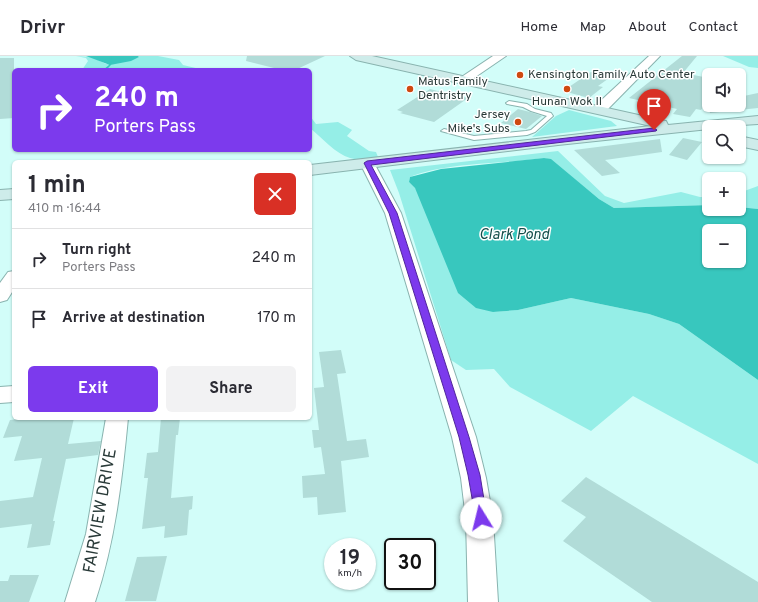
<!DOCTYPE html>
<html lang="en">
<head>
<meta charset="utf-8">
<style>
  body { margin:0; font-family:Overpass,sans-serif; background:#f2f2f3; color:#2b2b33; height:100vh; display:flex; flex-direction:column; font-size:15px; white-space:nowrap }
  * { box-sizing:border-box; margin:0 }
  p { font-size:13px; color:#7c7c81 }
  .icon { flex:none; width:22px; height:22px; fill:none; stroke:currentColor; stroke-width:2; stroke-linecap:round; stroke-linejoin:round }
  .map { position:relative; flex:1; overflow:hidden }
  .panel { position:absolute; left:12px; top:104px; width:300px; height:260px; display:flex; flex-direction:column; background:#fff; border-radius:6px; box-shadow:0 1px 3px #0004 }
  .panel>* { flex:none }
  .banner { position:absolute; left:12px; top:12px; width:300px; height:84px; border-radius:6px; box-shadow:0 1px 3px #0004; background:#7c3aed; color:#fff; overflow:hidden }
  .controls { position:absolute; left:702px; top:12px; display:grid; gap:8px }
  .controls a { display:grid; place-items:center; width:44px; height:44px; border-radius:6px; background:#fff; box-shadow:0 1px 3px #0004; font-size:20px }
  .speed { position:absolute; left:324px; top:482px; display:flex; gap:8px; font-size:20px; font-weight:700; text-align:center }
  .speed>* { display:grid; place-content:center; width:52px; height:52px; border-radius:50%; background:#fff; box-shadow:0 1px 3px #0004; line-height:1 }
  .speed small { font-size:10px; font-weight:400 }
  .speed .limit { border:2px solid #111; border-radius:6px; background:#fff; color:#111 }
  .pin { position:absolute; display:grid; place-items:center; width:34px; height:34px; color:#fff; margin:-41px -17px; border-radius:50% 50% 50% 0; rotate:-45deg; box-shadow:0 0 4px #0007 }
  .pin .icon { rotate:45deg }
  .me { position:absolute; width:44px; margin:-22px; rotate:351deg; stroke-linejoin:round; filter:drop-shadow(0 0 3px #0008) }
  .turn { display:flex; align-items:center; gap:14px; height:84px; padding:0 16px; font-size:18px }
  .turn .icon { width:52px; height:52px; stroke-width:2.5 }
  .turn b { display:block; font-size:28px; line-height:34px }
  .round { display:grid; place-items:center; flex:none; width:42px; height:42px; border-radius:6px; background:#f2f2f3 }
  .headline { display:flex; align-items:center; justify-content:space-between; height:68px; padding:0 16px }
  h1 { font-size:24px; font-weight:700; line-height:30px }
  .cta { display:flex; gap:8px; margin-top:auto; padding:8px 16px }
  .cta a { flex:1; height:46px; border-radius:6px; background:#7c3aed; color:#fff; font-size:16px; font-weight:700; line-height:46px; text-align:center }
  .cta a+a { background:#f2f2f3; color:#2b2b33 }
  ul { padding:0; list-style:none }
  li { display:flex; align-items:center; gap:12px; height:60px; padding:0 16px; border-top:1px solid #e1e1e2 }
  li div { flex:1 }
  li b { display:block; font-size:15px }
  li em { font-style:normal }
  header { display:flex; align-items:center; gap:24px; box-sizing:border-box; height:56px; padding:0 20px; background:#fff; border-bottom:1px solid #e1e1e2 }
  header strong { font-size:19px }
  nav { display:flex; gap:22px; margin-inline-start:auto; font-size:14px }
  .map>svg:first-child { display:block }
</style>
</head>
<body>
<header>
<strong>Drivr</strong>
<nav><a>Home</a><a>Map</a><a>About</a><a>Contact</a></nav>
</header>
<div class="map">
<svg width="758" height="546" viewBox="0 0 758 546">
  <rect width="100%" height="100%" fill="#d2fdf9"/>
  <!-- green -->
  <g fill="#95eee7">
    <polygon points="76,0 92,1 106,8 139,1 138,0 158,0 179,4 183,9 204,14 82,14 88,5 86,2"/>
    <polygon points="723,0 758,0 758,12 749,11"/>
    <polygon points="569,54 611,65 617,70 532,81 556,60"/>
    <path d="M310 60 316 68 338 66 352 74 347 80 369 95 376 96 378 101C369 102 359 105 350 102 336 98 322 82 310 72Z"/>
    <path d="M558 95 605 140 624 147 681 136 700 141H709V149L614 152 599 143 551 104 544 102C504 108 446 106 410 121L409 126 415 132 493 256 518 254 571 242 649 258 679 268 758 324V408L633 340 591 375 510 331 494 313 466 314 451 304 399 137 390 114Z"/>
    <polygon points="758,130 758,153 739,151 739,137"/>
  </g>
  <!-- water -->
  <g fill="#38c7be" fill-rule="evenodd">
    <polygon points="86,0 138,0 139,1 131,5 110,9"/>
    <path d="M544 102 551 103 599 143 614 152 709 149V153H739V151L758 153V324L679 268 649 258 571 242 518 254 493 256 476 252 458 237 415 132 409 126 410 121 441 113ZM709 175H739V205H709Z"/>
  </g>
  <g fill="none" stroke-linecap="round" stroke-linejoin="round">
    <!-- stream -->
    <polygon fill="#38c7be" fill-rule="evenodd" points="110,0 112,0 111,9 106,14 103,14 109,9"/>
  </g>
  <!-- building -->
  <g fill="#b1dcd8">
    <polygon points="247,0 325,0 295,14 282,14 246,5"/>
    <polygon points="682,0 697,0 683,17 709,22 709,43 701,54 696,53 690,61 673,58 677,53 629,42"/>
    <polygon points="0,2 14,2 14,62 0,63"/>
    <polygon points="591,16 612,20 598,30 603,31 589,42 563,35"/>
    <polygon points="430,33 441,36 468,42 434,66 400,57 403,56 397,54"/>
    <polygon points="758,37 758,52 710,57 708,49 739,49 739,41"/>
    <polygon points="518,53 530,56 542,60 526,73 501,67"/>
    <polygon points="683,82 702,86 687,104 669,99"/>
    <polygon points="660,83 662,96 605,104 620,117 602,120 574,94"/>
    <polygon points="341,294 346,317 337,318 347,385 366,383 369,401 341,405 346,456 318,459 317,441 303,442 302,420 325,418 321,391 314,392 312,374 319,374 314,332 324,331 319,296"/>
    <polygon points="31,362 74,362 68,388 101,385 98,399 66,403 53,465 55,465 50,489 27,492 32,468 0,472 0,445 33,441 42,402 14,405 22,380 3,382 10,364"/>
    <polygon points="161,362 180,362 178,379 176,379 171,442 193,440 192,453 189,454 187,479 164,482 165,470 142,473 148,422 144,422 147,397 158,396"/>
    <polygon points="586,421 758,526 758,546 652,546 563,485 586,461 561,445"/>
    <polygon points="167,500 156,545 125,545 137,501"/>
    <polygon points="10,519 39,519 29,546 0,546 0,525 8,525"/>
  </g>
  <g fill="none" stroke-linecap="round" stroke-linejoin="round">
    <!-- lane casing -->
    <g stroke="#89b3af" stroke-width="2">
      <polygon id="lane" points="509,45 527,48 535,53 551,57 553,60 535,76 527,79 474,84 441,75 444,73 474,80 526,75 531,74 547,60 531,55 523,51 507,48 506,47"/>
    </g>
    <!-- street casing -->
    <g stroke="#89b3af" stroke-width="2">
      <g id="street">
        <polygon points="493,0 506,0 468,26 460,26 458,24 460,22"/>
        <polygon points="649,0 660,0 604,57 594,57 593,54 594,51"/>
        <polygon points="367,103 372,104 374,107 401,157 476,381 486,422 493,463 498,546 468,546 466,463 461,422 452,381 385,157 360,107 362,104"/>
        <polygon points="14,215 14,233 7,244 0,246 0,227 8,216"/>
        <polygon points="14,330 14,346 0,347 0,331"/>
        <path d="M106 362H128C122 425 115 486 95 546H65L86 478Z"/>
      </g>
    </g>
    <!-- secondary casing -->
    <g stroke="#89b3af" stroke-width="2">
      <g id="secondary">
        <polygon points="350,0 372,0 661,64 666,65 668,69 758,60 758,68 709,71 709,73 558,89 310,119 310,109 651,70 356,4"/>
        <polygon points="739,80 758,84 758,94 739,90"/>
        <polygon points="14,133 14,143 0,144 0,134"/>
      </g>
    </g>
    <!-- lane -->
    <use href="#lane" fill="#fff" fill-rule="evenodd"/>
    <!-- street -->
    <use href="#street" fill="#fff" fill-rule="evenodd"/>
    <!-- secondary -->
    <use href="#secondary" fill="#ceecea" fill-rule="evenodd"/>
  </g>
  <!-- route -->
  <polygon fill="#7c3aed" stroke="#51269a" points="654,72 657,74 656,75 371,109 397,157 469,381 480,419 487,462 485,465 481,467 476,465 468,419 459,381 389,157 364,107 367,105"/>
  <!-- markers -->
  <g fill="#cf4910" stroke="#fff" stroke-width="1.5">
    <circle cx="520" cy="19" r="4"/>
    <circle cx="410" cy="33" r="4"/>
    <circle cx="567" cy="33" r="4"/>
    <circle cx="518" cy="66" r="4"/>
  </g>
  <g text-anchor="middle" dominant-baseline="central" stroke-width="3" stroke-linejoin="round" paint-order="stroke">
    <!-- far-poi labels -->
    <g font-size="12" fill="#293a38" stroke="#fff" text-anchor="start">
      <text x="528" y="19">Kensington Family Auto Center</text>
      <text x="418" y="26">Matus Family<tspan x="418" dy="14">Dentristry</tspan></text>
      <text x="567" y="46" text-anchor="middle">Hunan Wok II</text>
      <text x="510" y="59" text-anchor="end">Jersey<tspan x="510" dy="14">Mike's Subs</tspan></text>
    </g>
    <!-- water labels -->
    <g font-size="15" font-style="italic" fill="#124e4a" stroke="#fff">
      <text x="514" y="179">Clark Pond</text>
    </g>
    <!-- near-street labels -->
    <g font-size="17" fill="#293a38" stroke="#fff">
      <text transform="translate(101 455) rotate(-80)">FAIRVIEW DRIVE</text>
    </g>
  </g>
</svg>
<div class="controls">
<a><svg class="icon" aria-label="sound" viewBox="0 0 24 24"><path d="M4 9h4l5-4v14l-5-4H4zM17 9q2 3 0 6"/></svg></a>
<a><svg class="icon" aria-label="search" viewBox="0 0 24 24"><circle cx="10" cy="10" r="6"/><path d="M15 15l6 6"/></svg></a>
<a>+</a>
<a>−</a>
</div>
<div class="speed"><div>19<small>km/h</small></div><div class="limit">30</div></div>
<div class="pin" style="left:654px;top:74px;background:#d93025"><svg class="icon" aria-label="arrive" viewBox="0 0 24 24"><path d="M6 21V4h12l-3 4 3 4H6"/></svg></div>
<svg class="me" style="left:481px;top:462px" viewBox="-20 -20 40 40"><circle r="19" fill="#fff"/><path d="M0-13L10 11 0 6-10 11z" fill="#7c3aed"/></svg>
<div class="banner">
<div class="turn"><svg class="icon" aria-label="right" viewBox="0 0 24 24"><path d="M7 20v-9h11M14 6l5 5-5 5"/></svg><div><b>240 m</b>Porters Pass</div></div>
</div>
<section class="panel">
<div class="headline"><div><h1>1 min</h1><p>410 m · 16:44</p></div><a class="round" style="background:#d93025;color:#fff"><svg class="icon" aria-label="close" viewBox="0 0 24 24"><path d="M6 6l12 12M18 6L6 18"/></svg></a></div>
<ul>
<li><svg class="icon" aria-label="right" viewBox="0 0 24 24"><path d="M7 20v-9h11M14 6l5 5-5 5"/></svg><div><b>Turn right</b><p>Porters Pass</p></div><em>240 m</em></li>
<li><svg class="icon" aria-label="arrive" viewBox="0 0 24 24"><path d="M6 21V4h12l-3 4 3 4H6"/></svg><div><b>Arrive at destination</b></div><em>170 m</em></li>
</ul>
<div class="cta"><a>Exit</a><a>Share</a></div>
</section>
</div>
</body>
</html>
